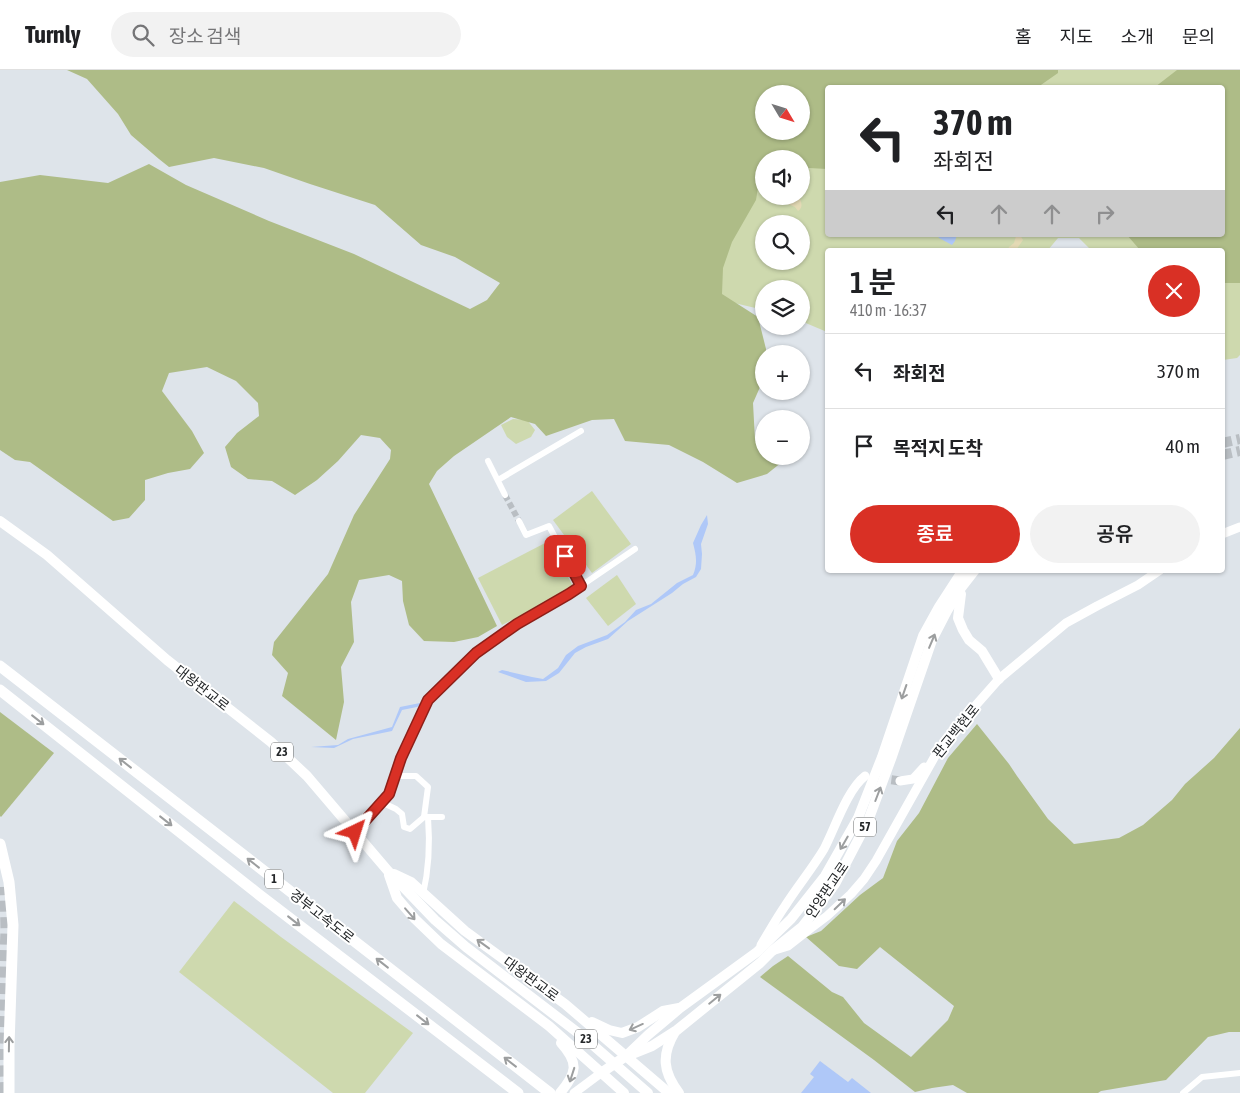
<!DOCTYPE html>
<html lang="ko">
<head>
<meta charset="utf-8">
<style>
  body { margin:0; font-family:"Asap Condensed","Noto Sans KR",sans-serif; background:#f2f2f2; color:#202124; height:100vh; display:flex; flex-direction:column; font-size:19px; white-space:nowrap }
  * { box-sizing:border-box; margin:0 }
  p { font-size:16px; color:#757577 }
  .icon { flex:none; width:28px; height:28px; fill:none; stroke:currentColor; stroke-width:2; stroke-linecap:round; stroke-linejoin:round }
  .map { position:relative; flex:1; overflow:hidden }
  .drawer { position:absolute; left:825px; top:178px; width:400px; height:325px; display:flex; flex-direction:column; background:#fff; border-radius:5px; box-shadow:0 1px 4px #0004 }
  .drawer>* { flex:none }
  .banner { position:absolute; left:825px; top:15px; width:400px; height:152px; border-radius:5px; box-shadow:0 1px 4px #0004; background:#fff; color:#202124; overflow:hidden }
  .needle { width:32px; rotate:128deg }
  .controls { position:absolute; left:755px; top:15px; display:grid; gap:10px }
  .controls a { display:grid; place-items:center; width:55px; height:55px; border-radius:50%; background:#fff; box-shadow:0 1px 4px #0004; font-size:25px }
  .pin { position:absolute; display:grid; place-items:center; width:42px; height:42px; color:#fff; margin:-21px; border-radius:10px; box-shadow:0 2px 8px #0006 }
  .me { position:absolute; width:55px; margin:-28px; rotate:41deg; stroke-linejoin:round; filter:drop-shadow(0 0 4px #0008) }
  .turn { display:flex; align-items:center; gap:18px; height:105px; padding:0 25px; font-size:22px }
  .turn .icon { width:65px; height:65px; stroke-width:2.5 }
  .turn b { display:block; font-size:35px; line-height:42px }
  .lanes { display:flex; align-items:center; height:48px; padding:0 25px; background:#0003; justify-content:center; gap:25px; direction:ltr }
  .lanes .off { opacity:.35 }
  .round { display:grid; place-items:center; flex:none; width:52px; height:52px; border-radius:26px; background:#f2f2f2 }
  .overview { display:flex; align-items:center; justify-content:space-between; height:85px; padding:0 25px }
  h1 { font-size:30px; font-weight:600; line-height:38px }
  .cta { display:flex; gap:10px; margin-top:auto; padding:10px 25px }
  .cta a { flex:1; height:58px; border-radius:30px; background:#d93025; color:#fff; font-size:20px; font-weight:600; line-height:58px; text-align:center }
  .cta a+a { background:#f2f2f2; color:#202124 }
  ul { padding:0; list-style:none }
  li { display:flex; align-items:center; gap:15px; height:75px; padding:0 25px; border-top:1px solid #e0e0e0 }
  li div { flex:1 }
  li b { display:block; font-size:19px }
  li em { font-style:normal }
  header { display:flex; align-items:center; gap:30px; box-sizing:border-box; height:70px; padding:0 25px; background:#fff; border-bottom:1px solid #e0e0e0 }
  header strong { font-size:24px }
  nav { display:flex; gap:28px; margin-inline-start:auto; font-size:18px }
  .search { width:350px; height:45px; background:#f2f2f2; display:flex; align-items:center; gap:12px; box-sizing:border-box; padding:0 18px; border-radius:28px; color:#757577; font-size:19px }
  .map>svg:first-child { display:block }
</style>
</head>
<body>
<header>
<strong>Turnly</strong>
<div class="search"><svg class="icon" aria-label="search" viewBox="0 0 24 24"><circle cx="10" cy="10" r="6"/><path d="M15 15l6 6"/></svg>장소 검색</div>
<nav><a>홈</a><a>지도</a><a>소개</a><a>문의</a></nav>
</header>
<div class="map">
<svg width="1240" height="1023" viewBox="0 0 1240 1023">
  <rect width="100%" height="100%" fill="#dee4ea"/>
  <!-- green -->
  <g fill="#ced9ae" fill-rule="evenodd">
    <path d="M1036 0H1240V285L1237 288 1223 290 1222 180H1091L1079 168H1058L1048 180H828L827 262 801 251V219H764V240L713 228 717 186 764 96V126H801V89L827 87 828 165H1222V18L1017 17ZM764 154H801V191H764Z"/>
    <polygon points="513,349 527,350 535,360 531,367 516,374 507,367 501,355"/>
    <polygon points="592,421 631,474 592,503 553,450"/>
    <polygon points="549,471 574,518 502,555 478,508"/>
    <polygon points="617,505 636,534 608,556 586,528"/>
    <polygon points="234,831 281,867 413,963 365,1023 333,1023 179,902"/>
  </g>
  <!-- forest -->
  <g fill="#aebc87" fill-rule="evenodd">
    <path d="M67 0H1058V3L1038 17 828 18 827 99 809 98 801 96V89H764V103L760 105 756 130 732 172 723 198 722 224 758 247 766 279V284H764V308L753 333 755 370 764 382V386H785L787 388 767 404 737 413 703 392 669 375 625 371 614 349 592 350 546 366 535 354 511 347 454 386 437 401 429 414 497 556 478 567 454 572 424 571 409 555 403 531 402 511 389 505 359 510 351 532 354 572 341 597 344 632 336 670 282 626 288 603 272 585 274 572 328 504 354 445 390 389 391 380 380 368 361 365 338 391 317 410 295 425 272 411 248 409 231 397 225 377 237 363 259 346 258 333 236 311 207 297 169 303 162 321 192 361 204 383 190 399 168 403 145 410V430L129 448 113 451 30 392 15 390 0 380V112L40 105 108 113 149 94 186 115 269 151 354 184 470 239 487 230 500 213 455 187 421 175 375 135 310 114 264 98 214 88 169 97 159 89 131 65 118 44 87 9ZM764 24H801V61H764Z"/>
    <polygon points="1177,0 1240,0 1240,213 1223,213 1222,180 1140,180 1127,165 1222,165 1222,18 1155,17"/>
    <polygon points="0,642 54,683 1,747 0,746"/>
    <polygon points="977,654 1009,694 1017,706 1048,749 1074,774 1119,768 1143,755 1172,730 1185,714 1214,688 1240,658 1240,962 1229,962 1208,967 1166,1010 1101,1021 1098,1023 967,1023 953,1015 932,1018 915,1022 874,990 760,907 773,896 788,886 832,922 843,927 864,953 911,987 948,950 954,936 880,877 857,899 839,896 806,867 821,861 860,825 883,808 897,771 919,743 948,688"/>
  </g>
  <!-- sand -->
  <g fill="#e4dab5">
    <path d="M788 126H799C801 132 804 137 798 141L795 137 788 134 786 129Z"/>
    <polygon points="1020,165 1023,170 1016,180 1008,180 1009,177 1014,173 1016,166"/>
  </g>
  <!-- water -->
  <g fill="#afc8f8">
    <polygon points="937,165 957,165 955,171 952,175 939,168"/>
    <path d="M707 445 708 454 701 474 702 484 701 499 696 507 683 514 672 523 628 551 608 569 586 577 575 583 559 603 546 611 526 612 498 602 502 600 532 607 543 609 558 598 566 585 578 576 607 565 625 552 636 540 651 534 677 513 693 505C698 493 696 485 693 473L701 455Z"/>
    <polygon points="420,633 420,635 417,637 402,640 392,661 353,669 334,678 311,677 338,675 348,669 392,657 400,637"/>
    <polygon points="820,991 848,1012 852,1008 871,1023 801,1023 814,1007 810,1004"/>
  </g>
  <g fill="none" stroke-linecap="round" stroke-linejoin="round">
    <!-- street-tunnel -->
    <polyline stroke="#b9bec3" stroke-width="6" stroke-dasharray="6 3" stroke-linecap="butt" points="505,425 519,451"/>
    <!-- secondary-tunnel -->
    <polyline stroke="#b9bec3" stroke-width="9" stroke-dasharray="9 4.5" stroke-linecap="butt" points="878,708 900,711"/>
    <!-- primary-tunnel -->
    <g stroke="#b9bec3" stroke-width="10" stroke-dasharray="10 5" stroke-linecap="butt">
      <polyline points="1222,373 1240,369"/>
      <polyline points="1222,385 1240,381"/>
    </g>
    <!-- highway-tunnel -->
    <polyline stroke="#b9bec3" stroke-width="11" stroke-dasharray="11 5.5" stroke-linecap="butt" points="3,1023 1,982 6,860 5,817"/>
    <!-- street -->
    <g stroke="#fff" stroke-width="6">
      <polyline points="488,391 505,425"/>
      <polyline points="498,410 581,361"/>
      <polyline points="519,451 526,465 549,456 581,516"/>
      <polyline points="395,706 416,706 428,717 424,747"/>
      <polyline points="381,732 396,739 402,744 404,757 410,759 424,747 442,747"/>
      <polyline points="355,762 389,723 401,688 428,630 476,583 517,554 569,524 635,479"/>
      <path d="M423 824C429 799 430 773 428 747"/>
      <polyline points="1183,1023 1202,1007 1240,1003"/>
    </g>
    <!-- secondary -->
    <g stroke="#fff" stroke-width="9">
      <polyline points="1222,464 1240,457"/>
      <polyline points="900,711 913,709 924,697"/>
      <path d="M761 875C769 862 776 849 785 836 797 817 812 799 824 779 835 758 847 720 865 706"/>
      <polyline points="775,880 788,876 811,858 827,846 851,824 864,809 876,791 935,686 946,669 999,609 1066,553 1097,536 1138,515 1160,500"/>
      <polyline points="574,1023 601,1003"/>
    </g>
    <!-- primary -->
    <g stroke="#fff" stroke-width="10">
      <polyline points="0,451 47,485 167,590 271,672 307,706 388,801 435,850 466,877 586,969 648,1023"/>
      <polyline points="961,524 958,548 963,560 969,570 982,581 999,609"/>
      <polyline points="394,804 411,812 465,861 565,934 669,1023"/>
      <polyline points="389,805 397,828 415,849 441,874 549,956 624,1023"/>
      <polyline points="592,952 609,960 622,963 638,957 663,941 679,938"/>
      <path d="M675 962C661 985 663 1002 679 1023"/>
      <polyline points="632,984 652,976 677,960 760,893 772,881 802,857 835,814 868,751 891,689 932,570 947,541 961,518 975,500"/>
      <polyline points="601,1003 626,986 648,965 680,938 757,882 791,849 825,806 858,748 882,687 923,566 939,537 963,500"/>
      <path d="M560 1023C577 1003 579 993 561 973"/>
    </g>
    <!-- highway -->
    <g stroke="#fff" stroke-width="11">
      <polyline points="0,596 550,1023"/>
      <polyline points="0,620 257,823 518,1023"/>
      <polyline points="0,774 9,812 13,855 9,976 9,1023"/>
    </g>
  </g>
  <!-- one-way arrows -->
  <defs><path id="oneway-shaft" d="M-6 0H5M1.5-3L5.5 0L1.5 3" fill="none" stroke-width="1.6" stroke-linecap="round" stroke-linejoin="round" transform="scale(1.25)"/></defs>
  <g stroke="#9c9e9f">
    <use href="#oneway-shaft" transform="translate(932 571) rotate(-67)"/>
    <use href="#oneway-shaft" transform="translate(904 622) rotate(109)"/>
    <use href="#oneway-shaft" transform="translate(38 650) rotate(38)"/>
    <use href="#oneway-shaft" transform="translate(125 693) rotate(-142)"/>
    <use href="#oneway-shaft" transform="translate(878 724) rotate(-69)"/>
    <use href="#oneway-shaft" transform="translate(166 751) rotate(38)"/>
    <use href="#oneway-shaft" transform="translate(844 773) rotate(120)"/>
    <use href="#oneway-shaft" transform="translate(253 793) rotate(-142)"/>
    <use href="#oneway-shaft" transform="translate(840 834) rotate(-44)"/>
    <use href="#oneway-shaft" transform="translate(410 844) rotate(49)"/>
    <use href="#oneway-shaft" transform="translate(294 851) rotate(38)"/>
    <use href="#oneway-shaft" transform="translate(483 874) rotate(-144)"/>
    <use href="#oneway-shaft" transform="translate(382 893) rotate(-142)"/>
    <use href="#oneway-shaft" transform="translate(715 929) rotate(-39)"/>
    <use href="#oneway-shaft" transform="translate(423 950) rotate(38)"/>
    <use href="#oneway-shaft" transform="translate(636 957) rotate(156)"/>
    <use href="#oneway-shaft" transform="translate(9 974) rotate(-89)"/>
    <use href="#oneway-shaft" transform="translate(510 992) rotate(-142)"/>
    <use href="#oneway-shaft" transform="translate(572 1005) rotate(108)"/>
  </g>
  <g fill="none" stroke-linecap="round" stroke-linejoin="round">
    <!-- route casing -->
    <g stroke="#8d1f18" stroke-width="12">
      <polyline id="route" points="355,762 389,724 401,688 428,630 476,583 517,554 569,524 581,516 565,486"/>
    </g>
    <!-- route -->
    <use href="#route" stroke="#d93025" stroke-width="9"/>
  </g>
  <g text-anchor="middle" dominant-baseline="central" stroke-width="4" stroke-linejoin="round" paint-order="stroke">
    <!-- shield labels -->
    <g fill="#fff" stroke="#666869" stroke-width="1">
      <rect x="271" y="672.5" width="22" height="19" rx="4"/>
      <rect x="854" y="747.5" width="22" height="19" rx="4"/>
      <rect x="265" y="799.5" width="18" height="19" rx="4"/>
      <rect x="575" y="959.5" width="22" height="19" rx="4"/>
    </g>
    <g font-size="12" font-weight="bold" fill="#242729">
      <text x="282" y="682">23</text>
      <text x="865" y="757">57</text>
      <text x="274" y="809">1</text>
      <text x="586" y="969">23</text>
    </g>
    <!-- street labels -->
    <g font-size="14" fill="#242729" stroke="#fff">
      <text transform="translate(202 618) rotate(38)">대왕판교로</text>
      <text transform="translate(956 661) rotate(-51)">판교백현로</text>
      <text transform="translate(827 820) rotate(-56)">안양판교로</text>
      <text transform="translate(322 846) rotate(38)">경부고속도로</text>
      <text transform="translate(531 909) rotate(36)">대왕판교로</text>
    </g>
  </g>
</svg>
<div class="controls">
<a><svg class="needle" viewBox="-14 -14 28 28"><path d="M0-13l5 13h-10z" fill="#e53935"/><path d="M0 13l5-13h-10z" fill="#757577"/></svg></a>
<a><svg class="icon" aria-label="sound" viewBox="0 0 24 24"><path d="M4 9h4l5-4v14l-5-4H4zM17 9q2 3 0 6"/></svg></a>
<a><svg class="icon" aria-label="search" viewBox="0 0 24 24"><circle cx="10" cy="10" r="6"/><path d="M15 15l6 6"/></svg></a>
<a><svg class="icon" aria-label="layers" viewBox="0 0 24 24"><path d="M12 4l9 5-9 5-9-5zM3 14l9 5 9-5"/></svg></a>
<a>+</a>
<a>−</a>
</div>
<div class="pin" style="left:565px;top:486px;background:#d93025"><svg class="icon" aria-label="arrive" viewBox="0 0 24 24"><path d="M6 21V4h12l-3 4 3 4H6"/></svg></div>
<svg class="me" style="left:355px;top:762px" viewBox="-20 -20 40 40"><path d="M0-17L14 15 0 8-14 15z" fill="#d93025" stroke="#fff" stroke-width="4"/></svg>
<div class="banner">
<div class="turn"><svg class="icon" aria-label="left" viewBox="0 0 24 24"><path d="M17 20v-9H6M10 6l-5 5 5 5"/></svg><div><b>370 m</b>좌회전</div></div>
<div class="lanes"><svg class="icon" aria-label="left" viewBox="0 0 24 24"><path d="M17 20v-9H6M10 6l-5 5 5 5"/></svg><svg class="icon off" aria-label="ahead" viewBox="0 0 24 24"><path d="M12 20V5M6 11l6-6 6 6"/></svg><svg class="icon off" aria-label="ahead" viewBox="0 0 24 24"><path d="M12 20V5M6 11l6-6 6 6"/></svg><svg class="icon off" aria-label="right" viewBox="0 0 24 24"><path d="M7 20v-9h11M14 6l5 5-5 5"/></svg></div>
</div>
<section class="drawer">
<div class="overview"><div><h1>1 분</h1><p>410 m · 16:37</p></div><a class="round" style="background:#d93025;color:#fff"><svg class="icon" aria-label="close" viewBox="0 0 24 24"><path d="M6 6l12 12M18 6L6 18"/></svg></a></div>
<ul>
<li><svg class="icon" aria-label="left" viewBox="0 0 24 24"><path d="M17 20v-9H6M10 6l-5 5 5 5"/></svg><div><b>좌회전</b></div><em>370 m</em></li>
<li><svg class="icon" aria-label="arrive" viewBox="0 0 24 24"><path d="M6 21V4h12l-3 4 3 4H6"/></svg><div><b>목적지 도착</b></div><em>40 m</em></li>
</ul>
<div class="cta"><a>종료</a><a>공유</a></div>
</section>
</div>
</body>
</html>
